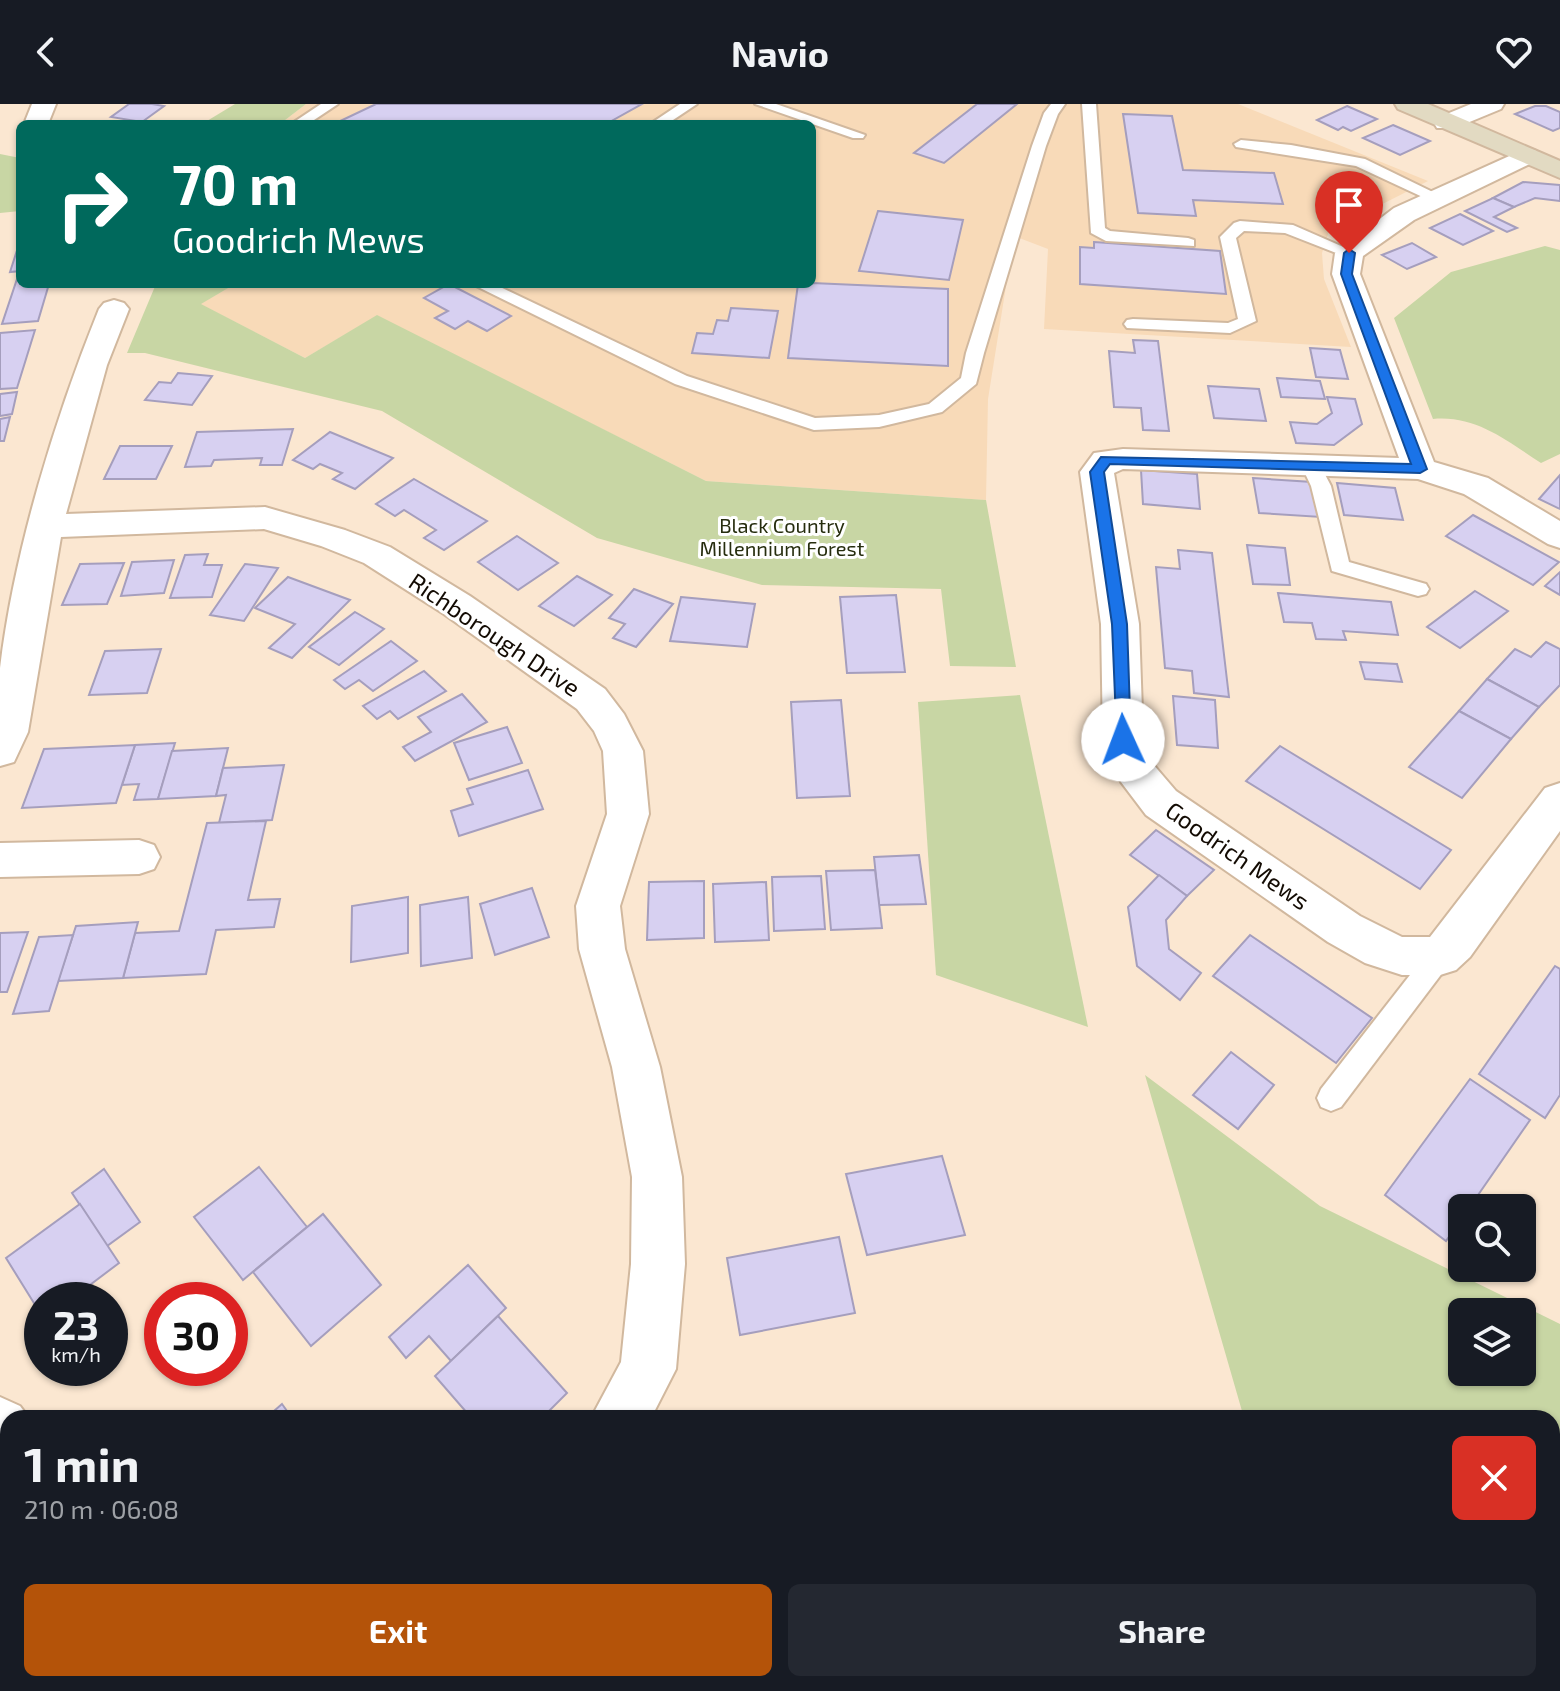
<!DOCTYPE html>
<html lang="en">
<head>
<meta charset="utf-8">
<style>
  body { margin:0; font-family:"Exo 2",sans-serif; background:#242831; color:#f1f3f6; height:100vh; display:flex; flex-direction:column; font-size:30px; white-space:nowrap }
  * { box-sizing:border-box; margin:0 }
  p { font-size:26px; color:#9ea1a6 }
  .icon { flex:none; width:44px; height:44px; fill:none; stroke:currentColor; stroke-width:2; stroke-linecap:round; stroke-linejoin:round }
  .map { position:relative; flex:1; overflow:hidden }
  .drawer { position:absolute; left:0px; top:1306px; width:1560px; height:282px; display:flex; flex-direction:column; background:#171b24; border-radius:24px 24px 0 0; box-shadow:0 2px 6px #0004 }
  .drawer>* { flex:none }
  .guide { position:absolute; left:16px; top:16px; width:800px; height:168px; border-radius:12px; box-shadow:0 2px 6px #0004; background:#00695c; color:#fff; overflow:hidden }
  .fabs { position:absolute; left:1448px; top:1090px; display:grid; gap:16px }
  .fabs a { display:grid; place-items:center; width:88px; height:88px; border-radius:12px; background:#171b24; box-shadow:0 2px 6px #0004; font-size:40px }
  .speed { position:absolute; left:24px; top:1178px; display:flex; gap:16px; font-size:40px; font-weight:700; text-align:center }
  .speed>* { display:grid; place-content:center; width:104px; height:104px; border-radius:50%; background:#171b24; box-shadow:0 2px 6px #0004; line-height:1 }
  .speed small { font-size:20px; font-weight:400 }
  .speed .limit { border:12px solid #d22; background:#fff; color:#111 }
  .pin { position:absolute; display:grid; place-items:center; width:68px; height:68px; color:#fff; margin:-82px -34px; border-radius:50% 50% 50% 0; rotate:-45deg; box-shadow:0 0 8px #0007 }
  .pin .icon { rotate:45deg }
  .me { position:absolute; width:88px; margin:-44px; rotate:358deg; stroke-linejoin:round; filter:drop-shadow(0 0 6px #0008) }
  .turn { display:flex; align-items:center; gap:28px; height:168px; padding:0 24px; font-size:36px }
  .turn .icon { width:104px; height:104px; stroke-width:2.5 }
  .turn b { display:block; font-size:56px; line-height:68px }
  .round { display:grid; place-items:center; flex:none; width:84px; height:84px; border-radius:12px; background:#242831 }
  .head { display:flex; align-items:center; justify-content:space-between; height:136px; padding:0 24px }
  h1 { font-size:48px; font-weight:700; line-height:60px }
  .action { display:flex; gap:16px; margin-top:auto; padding:16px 24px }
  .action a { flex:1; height:92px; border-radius:12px; background:#b45309; color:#fff; font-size:32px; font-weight:700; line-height:92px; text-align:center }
  .action a+a { background:#242831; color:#f1f3f6 }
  header { display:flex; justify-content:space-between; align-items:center; height:104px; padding:0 24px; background:#171b24; font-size:36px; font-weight:700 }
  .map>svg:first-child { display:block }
</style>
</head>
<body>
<header><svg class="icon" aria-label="back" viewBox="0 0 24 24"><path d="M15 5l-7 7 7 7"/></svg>Navio<svg class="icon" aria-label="heart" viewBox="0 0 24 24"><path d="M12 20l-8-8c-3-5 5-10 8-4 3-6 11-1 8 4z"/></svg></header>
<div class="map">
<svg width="1560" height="1587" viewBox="0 0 1560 1587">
  <rect width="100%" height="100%" fill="#fbe7d1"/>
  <!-- built -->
  <polygon fill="#f8dab8" points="306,0 1238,0 1428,77 1329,127 1322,149 1324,175 1351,243 1044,225 1048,145 1014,132 988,295 986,396 706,377 377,212 305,254 200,200 235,180 812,180 812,20 280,20"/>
  <!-- green -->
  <g fill="#c8d6a4" fill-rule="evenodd">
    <polygon points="235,0 306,0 280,20 202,20"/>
    <polygon points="0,50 20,54 20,107 0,109"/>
    <path d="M1545 142 1560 146V350L1541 359C1507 337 1476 311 1433 315L1394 214 1451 168Z"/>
    <polygon points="156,180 235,180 201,200 305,254 377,211 706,377 986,396 1016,563 950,562 941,485 762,481 597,434 382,307 145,249 127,249"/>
    <polygon points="1020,591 1088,923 936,871 918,598"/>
    <path d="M1145 971 1320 1102 1560 1220V1493L1552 1505V1314H1244ZM1522 1208V1268H1462V1208Z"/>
    <polygon points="943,1580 1105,1580 1108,1587 936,1587"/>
    <polygon points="1321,1580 1509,1580 1509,1587 1323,1587"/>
  </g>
  <!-- building -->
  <g fill="#d7d0f1" stroke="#a59ebd" stroke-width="2">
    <polygon points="129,0 152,0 164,2 142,18 111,13"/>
    <polygon points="376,0 642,0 606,20 334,20"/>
    <polygon points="977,0 1017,0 944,59 914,49"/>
    <polygon points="1347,2 1377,15 1351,27 1343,23 1338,26 1317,16"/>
    <polygon points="1535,2 1546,2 1560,8 1560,24 1553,27 1515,10"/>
    <polygon points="1123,10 1172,12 1183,66 1274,69 1283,100 1193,96 1196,112 1138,109"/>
    <polygon points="1393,21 1430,37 1400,51 1363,34"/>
    <polygon points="1523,78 1560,81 1560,97 1535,94 1514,103 1493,94"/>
    <polygon points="1493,94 1514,103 1494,113 1517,124 1507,128 1465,107"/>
    <polygon points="878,107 963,116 949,176 859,167"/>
    <polygon points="1460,110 1493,127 1463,141 1430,124"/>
    <polygon points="20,137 20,167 10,168"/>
    <polygon points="1094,138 1220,147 1226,190 1080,180 1080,143 1094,144"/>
    <polygon points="1412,139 1436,153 1407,165 1382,151"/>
    <polygon points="17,175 20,175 20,180 49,180 38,217 2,220"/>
    <polygon points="812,179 948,185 948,262 788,254 798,180"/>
    <polygon points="449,180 511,212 487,227 468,217 455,225 435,214 448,207 424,194"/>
    <polygon points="731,204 778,207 769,254 692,249 697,229 713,230 717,216 728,217"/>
    <polygon points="35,226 17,284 0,285 0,229"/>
    <polygon points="1133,236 1158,237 1169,327 1143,326 1141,304 1114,303 1109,247 1135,249"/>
    <polygon points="1310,244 1340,246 1348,275 1316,273"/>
    <polygon points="178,269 212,272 192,301 145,296 159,278 171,279"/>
    <polygon points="1277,274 1320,277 1325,295 1281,293"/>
    <polygon points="1208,282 1259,285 1266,317 1214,314"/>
    <polygon points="17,288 12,310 0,312 0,290"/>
    <polygon points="1327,293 1355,295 1362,320 1334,341 1296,339 1290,318 1317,320 1332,309"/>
    <polygon points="10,313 4,337 0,337 0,315"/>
    <polygon points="293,325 282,361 260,361 262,354 214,356 211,362 185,363 197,328"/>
    <polygon points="330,328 393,354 355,385 333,375 342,369 320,360 313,365 293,356"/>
    <polygon points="120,342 172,342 156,375 104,375"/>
    <polygon points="1141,366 1197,370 1200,405 1143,400"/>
    <polygon points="1560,371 1560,405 1539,395"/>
    <polygon points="1253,374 1312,378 1321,413 1259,409"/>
    <polygon points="414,375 487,417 444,446 424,434 436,426 404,406 395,412 376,400"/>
    <polygon points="1337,379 1395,384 1403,416 1344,411"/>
    <polygon points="1473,411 1559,458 1533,481 1446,432"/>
    <polygon points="517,432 558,459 518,486 478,458"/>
    <polygon points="1247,441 1285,444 1290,481 1253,480"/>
    <polygon points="1178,446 1212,449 1229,593 1194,589 1192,567 1165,564 1156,463 1180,465"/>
    <polygon points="208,450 204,461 222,461 212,493 170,494 185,451"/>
    <polygon points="174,456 164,489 121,492 132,458"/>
    <polygon points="124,459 107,500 62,501 80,460"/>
    <polygon points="245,460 278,464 244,517 210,511"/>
    <polygon points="1560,468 1560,491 1545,482"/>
    <polygon points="577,472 612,491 574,522 539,502"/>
    <polygon points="288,473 350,496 292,554 269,544 295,520 255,504"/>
    <polygon points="634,485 673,500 636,543 613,534 625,520 609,514"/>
    <polygon points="1475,487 1508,507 1460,544 1427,523"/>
    <polygon points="1278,489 1391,498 1398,531 1343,527 1346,536 1316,535 1312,519 1284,518"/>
    <polygon points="896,491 905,568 847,569 840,493"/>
    <polygon points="681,493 755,500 747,543 670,537"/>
    <polygon points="355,508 384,525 339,561 309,543"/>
    <polygon points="391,537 417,557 373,587 359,576 345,585 334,576"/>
    <polygon points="1546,538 1560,545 1560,581 1539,603 1487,575 1515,545 1531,553"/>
    <polygon points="161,545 147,589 89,591 105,547"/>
    <polygon points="1360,558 1397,560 1402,578 1365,575"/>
    <polygon points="424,567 446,587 398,615 390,607 377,615 363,602"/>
    <polygon points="1487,575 1539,603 1511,635 1459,607"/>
    <polygon points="462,590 487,618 415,657 403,643 431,628 418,613"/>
    <polygon points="1173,592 1215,596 1218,644 1177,641"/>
    <polygon points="841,596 850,692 797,694 791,598"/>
    <polygon points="1459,607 1511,635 1462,694 1409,663"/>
    <polygon points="507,623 522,659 469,676 454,639"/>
    <polygon points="175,639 158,695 134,696 139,680 122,681 135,641"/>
    <polygon points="135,641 116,699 22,704 44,645"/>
    <polygon points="1280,642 1451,746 1420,785 1246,677"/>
    <polygon points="228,644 216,692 158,695 172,647"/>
    <polygon points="284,661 272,716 219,719 226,691 216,692 223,664"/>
    <polygon points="528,666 543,705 459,732 451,707 473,700 467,685"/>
    <polygon points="266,717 248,796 280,795 274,823 216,826 206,870 123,874 135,829 179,827 207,719"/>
    <polygon points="1156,726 1214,766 1187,792 1130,751"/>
    <polygon points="919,751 926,800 879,801 874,753"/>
    <polygon points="875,766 882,824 831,826 826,767"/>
    <polygon points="1159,771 1187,792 1166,816 1169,845 1201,869 1180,896 1137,862 1128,803"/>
    <polygon points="821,772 825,825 774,827 772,773"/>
    <polygon points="704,777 704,834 647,836 649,778"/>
    <polygon points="766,778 769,836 715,838 713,780"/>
    <polygon points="532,784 549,833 495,851 480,800"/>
    <polygon points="408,793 408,849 351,858 352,802"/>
    <polygon points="468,793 472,854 421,862 420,801"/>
    <polygon points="138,818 123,874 58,877 76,822"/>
    <polygon points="28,828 7,888 0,888 0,829"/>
    <polygon points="73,831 49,907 13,910 39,833"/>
    <polygon points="1250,831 1372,914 1336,959 1213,872"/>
    <polygon points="1555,862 1560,865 1560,991 1545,1014 1479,970"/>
    <polygon points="1231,948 1274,981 1238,1025 1193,991"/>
    <polygon points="1470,975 1530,1016 1469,1104 1462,1104 1462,1114 1446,1137 1385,1091"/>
    <polygon points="942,1052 965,1131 867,1151 846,1070"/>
    <polygon points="259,1063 307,1123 243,1176 194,1113"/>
    <polygon points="104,1065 140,1118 107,1142 72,1089"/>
    <polygon points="80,1100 119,1159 70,1196 42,1196 42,1212 6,1154"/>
    <polygon points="323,1110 381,1181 311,1242 253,1168"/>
    <polygon points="839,1133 855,1209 740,1231 727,1154"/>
    <polygon points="468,1161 506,1204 451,1257 429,1232 406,1254 389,1233"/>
    <polygon points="498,1212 567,1289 542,1314 464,1314 468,1310 435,1272"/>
    <polygon points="282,1300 292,1314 266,1314"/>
    <polygon points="560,1580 637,1580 642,1587 553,1587"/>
    <polygon points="659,1580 746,1580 735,1587 661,1587"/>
  </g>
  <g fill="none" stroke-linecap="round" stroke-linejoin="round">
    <!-- lane casing -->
    <g stroke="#d1b89e" stroke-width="4">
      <g id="lane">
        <polygon points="321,0 338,0 308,20 291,20"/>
        <polygon points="680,0 697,0 667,20 650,20"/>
        <polygon points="755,0 776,0 865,31 863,34 853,34"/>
        <polygon points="1051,0 1065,0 1058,10 1046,42 984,249 976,280 942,308 879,323 814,326 675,280 472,180 494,180 687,272 815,314 879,311 929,300 961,274 966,249 1032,42 1044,9"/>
        <polygon points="1082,0 1096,0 1105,124 1110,127 1188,134 1194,136 1194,142 1106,137 1091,129"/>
        <polygon points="1241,36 1291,41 1365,55 1443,93 1435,98 1429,96 1356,62 1236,43 1234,40"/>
        <polygon points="1240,117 1293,121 1357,149 1349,154 1285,129 1244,127 1236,134 1256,217 1230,229 1127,224 1124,220 1127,216 1133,215 1228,219 1238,215 1220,133 1234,119"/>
        <polygon points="1311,355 1318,357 1331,382 1349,458 1426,480 1429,485 1426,490 1418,492 1332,467 1311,382 1301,361"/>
        <polygon points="1440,840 1449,844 1453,852 1449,860 1341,1003 1331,1007 1321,1003 1317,994 1321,985 1431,844"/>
      </g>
    </g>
    <!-- street casing -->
    <g stroke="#d1b89e" stroke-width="4">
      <g id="street">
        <polygon points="32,0 56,0 48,20 24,20"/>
        <polygon points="1471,0 1504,0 1501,5 1455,24 1437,24 1434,19 1437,14"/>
        <polygon points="1527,44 1536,47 1540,52 1536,57 1414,116 1363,152 1360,170 1434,358 1488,374 1560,417 1560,444 1548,440 1464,390 1418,375 1123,365 1114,369 1139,520 1143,636 1152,659 1176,687 1360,812 1402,833 1430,833 1545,684 1560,679 1560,727 1470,853 1456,866 1440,871 1402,871 1365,859 1328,838 1146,711 1121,678 1103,636 1101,520 1080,368 1094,349 1123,345 1399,354 1332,170 1335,149 1394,104"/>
        <path d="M114 196 124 199 129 205 107 261 66 410 265 403 345 426 390 443 470 492 605 585 624 610 643 647 649 710 620 802 625 845 660 963 682 1073 685 1160 676 1265 651 1314H591L621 1258 631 1160 632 1073 612 963 579 845 576 802 607 710 603 647 594 627 577 605 444 510 364 459 321 442 264 425 61 433 28 628 14 658 0 662C0 630 0 596 0 564 14 447 55 314 99 205L104 199Z"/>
        <polygon points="139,736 154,741 160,753 154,765 139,770 0,773 0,739"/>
        <polygon points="0,1293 20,1302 29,1314 8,1314 8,1361 0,1357"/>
        <polygon points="115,1580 180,1580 183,1587 118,1587"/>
        <polygon points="340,1580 408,1580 405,1587 337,1587"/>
      </g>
    </g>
    <!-- secondary casing -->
    <g stroke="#d1b89e" stroke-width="4">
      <polygon id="secondary" points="1395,0 1428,0 1560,57 1560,74 1398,5"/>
    </g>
    <!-- lane -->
    <use href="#lane" fill="#fff" fill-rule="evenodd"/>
    <!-- street -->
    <use href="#street" fill="#fff" fill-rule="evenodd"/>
    <!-- secondary -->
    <use href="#secondary" fill="#e2dac2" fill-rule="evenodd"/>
  </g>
  <!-- route -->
  <polygon fill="#1a73e8" stroke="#114b97" stroke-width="2" points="1349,145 1355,149 1352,170 1427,365 1420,369 1110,360 1104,368 1127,520 1131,636 1123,642 1117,640 1112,520 1090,368 1101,353 1411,360 1341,170 1344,149"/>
  <g text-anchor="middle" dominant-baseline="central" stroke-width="6" stroke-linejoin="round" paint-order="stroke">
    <!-- far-park labels -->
    <g font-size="20" fill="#262d0e" stroke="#fff">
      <text x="782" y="421">Black Country<tspan x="782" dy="23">Millennium Forest</tspan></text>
    </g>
    <!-- street labels -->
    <g font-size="24" fill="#130b03" stroke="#fff">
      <text transform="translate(495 530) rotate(34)">Richborough Drive</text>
      <text transform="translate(1238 751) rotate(35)">Goodrich Mews</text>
    </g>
  </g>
</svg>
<div class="fabs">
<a><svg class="icon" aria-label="search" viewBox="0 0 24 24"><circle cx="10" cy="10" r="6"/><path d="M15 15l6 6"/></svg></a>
<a><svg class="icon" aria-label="layers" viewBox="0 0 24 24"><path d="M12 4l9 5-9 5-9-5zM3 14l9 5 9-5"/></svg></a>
</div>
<div class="speed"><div>23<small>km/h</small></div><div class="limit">30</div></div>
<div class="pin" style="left:1349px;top:149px;background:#d93025"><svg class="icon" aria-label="arrive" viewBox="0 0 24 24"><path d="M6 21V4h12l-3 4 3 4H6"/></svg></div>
<svg class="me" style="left:1123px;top:636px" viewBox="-20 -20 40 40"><circle r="19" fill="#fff"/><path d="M0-13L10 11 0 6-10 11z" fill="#1a73e8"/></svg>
<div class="guide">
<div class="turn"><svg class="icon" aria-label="right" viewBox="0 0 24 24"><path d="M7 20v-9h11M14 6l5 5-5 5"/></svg><div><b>70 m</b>Goodrich Mews</div></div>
</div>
<section class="drawer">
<div class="head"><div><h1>1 min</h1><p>210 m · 06:08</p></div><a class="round" style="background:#d93025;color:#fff"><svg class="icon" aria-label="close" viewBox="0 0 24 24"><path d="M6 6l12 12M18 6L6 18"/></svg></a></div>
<div class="action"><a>Exit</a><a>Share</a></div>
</section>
</div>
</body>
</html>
